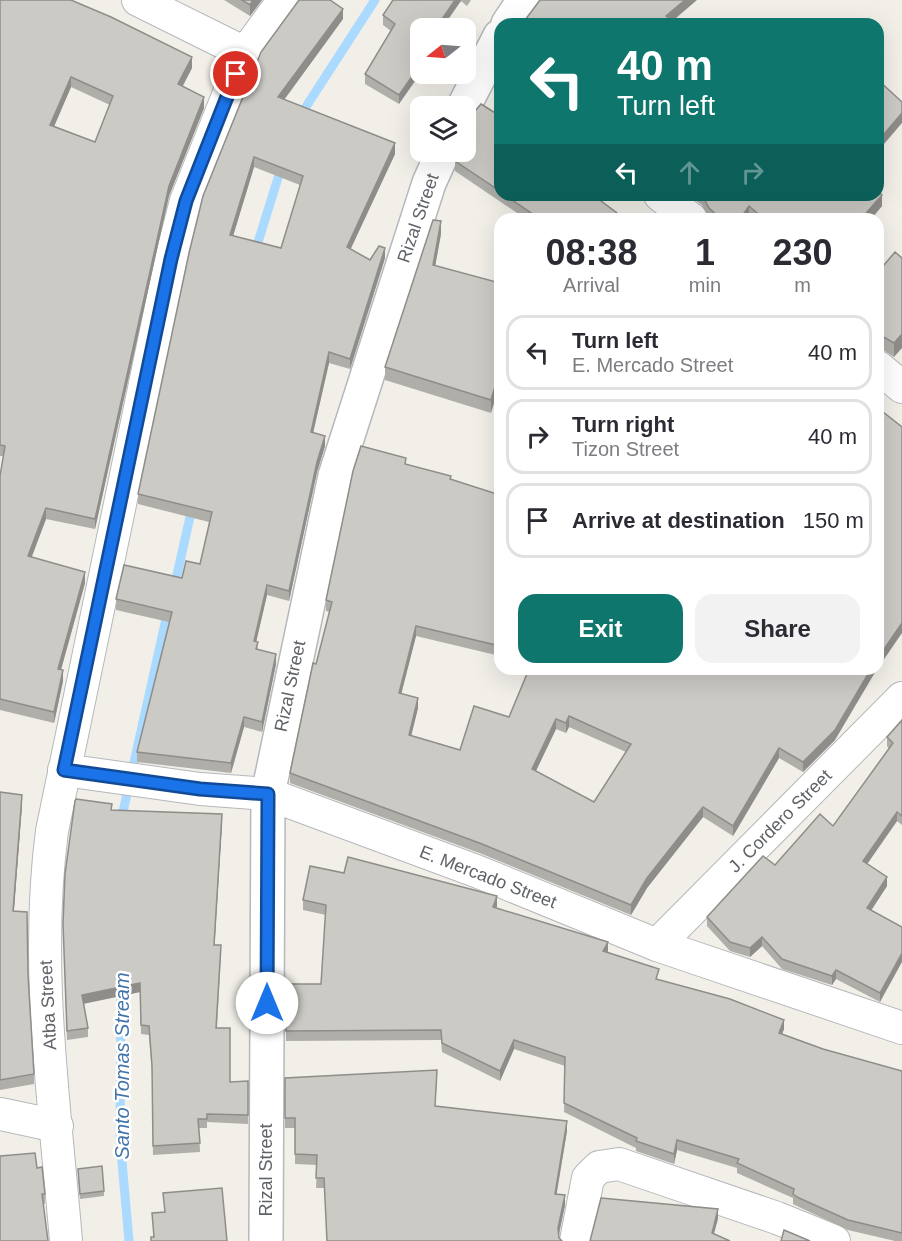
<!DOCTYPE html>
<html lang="en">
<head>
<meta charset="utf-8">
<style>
  body { margin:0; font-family:Helvetica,sans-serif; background:#f2f2f3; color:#2b2b33; height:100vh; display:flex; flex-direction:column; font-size:22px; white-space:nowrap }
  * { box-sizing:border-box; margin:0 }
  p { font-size:20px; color:#7c7c81 }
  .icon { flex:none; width:33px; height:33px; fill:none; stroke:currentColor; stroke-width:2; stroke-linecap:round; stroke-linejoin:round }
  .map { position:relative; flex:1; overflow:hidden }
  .side { position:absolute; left:494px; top:213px; width:390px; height:462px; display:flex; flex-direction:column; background:#fff; border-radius:18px; box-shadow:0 6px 24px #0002 }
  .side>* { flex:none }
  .hud { position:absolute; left:494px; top:18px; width:390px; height:183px; border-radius:18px; box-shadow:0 6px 24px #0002; background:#0f766e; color:#fff; overflow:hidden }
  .needle { width:39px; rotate:253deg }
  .tools { position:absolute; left:410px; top:18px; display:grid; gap:12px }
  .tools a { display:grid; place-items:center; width:66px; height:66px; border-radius:12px; background:#fff; box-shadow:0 6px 24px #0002; font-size:30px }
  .pin { position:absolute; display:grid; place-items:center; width:51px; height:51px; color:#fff; margin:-26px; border:3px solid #fff; border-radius:50%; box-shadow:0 2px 6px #0007 }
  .me { position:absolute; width:66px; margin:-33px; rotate:0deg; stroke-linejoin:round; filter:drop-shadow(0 0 4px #0008) }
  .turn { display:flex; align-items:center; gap:21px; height:126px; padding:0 24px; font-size:27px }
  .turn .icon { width:78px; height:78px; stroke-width:2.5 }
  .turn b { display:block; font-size:42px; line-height:51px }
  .lanes { display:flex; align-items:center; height:57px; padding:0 24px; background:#0003; justify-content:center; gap:30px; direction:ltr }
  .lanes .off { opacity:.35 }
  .eta { display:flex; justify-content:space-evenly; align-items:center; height:102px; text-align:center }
  .eta b { font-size:36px; font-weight:600; line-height:42px }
  .action { display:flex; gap:12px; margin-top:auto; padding:12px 24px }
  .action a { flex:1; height:69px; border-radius:18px; background:#0f766e; color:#fff; font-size:24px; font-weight:600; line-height:69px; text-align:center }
  .action a+a { background:#f2f2f3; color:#2b2b33 }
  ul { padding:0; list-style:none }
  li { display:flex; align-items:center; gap:18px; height:75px; margin:0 12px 9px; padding:0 12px; border:3px solid #e1e1e2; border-radius:18px }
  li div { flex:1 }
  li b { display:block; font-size:22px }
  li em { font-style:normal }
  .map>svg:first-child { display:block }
</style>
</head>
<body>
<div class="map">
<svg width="902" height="1241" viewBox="0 0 902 1241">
  <rect width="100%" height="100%" fill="#f1efe8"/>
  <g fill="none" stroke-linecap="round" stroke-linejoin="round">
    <!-- stream -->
    <g stroke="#aadaff" stroke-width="9">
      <polyline points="300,116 375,0"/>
      <polyline points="255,252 282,165"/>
      <polyline points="174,588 192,508"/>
      <polyline points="123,822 123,812 168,610"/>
      <polyline points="121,986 120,1139 129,1241"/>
    </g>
    <!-- minor casing -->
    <g stroke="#b5b8bc" stroke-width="34">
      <g id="minor">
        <polyline points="138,0 245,53"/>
        <polyline points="660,195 691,219"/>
        <polyline points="878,367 902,387"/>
        <polyline points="64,770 200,789 268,794 476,871 657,945 902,1028"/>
        <polyline points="657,945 902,698"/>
        <polyline points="0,1114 57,1126"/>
        <path d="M66 1241C55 1106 34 966 52 831L171 259 186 201 245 53 284 0"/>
        <polyline points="576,1241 588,1178 599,1167 619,1164 777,1218 834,1241"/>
      </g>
    </g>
    <!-- tertiary casing -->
    <g stroke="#b5b8bc" stroke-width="36">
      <g id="tertiary">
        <polyline points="508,24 524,0"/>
        <polyline points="464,106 500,36"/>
        <polyline points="266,1241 268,794 335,476 429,183 443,152"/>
      </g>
    </g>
    <!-- minor -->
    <use href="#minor" stroke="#fff" stroke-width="32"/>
    <!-- tertiary -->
    <use href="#tertiary" stroke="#fff" stroke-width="33"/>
  </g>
  <!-- wall -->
  <g fill="#afaea9" fill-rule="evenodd">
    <path d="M0 0 192 68 183 86 204 108 169 196 95 529 46 519 31 557 85 583 61 670 63 681 54 723 0 710V476L3 456H0ZM71 87 110 105 95 142 54 126Z"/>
    <polygon points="224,0 262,0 250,16"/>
    <polygon points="393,0 471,0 467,6 461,1 420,28 399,104 365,84 365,74 391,31 383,25 383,15"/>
    <path d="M343 19 284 100 395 154 350 249 370 260 385 258 350 369 329 363 313 433 325 446 317 472 289 601 267 595 256 642 258 649 276 664 262 732 244 727 231 773 137 762V752L169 622 116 610V599L182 578 200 564 209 522 138 504V494L203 196ZM254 167 300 185 281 248 233 236Z"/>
    <polygon points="500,116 500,195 593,195 625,219 526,219 455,171 455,161"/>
    <polygon points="689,195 878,195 882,206 871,219 752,219 749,216 747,219 709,219 702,205"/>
    <polygon points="441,234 435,266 500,283 491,413 385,380 385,367"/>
    <polygon points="895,252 894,357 882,349 878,350 878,272"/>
    <path d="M406 464 500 495V656L416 636 401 693 418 708 411 735 460 750 509 717 529 669 835 740 803 772 779 758 733 836 703 817 647 888 631 915 482 854 290 783V773L330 612 326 611V600ZM569 727 626 752 594 802 536 771 556 729 566 733Z"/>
    <polygon points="902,720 902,825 897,821 867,864 887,886 871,910 902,927 880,1002 836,979 832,985 782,969 762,946 750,957 730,951 707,926 707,917 775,865 833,826 889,749 887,746 887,737"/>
    <polygon points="0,792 22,805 14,911 28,975 34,1074 34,1084 0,1090"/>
    <polygon points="112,810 222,823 214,945 221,954 217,1028 230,1082 248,1081 248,1124 207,1122 207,1128 199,1128 200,1152 153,1155 152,1074 149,1035 141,1034 140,992 83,1004 88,1028 88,1037 67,1040 63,924"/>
    <polygon points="303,900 497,906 496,908 608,951 608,952 659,980 784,1029 782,1034 823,1049 902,1071 902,1241 895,1241 848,1230 799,1207 793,1204 793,1198 737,1173 737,1168 677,1150 674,1164 636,1151 636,1148 564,1112 565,1066 514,1049 500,1081 442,1052 441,1040 286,1041 286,984 321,984 326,915 303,910"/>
    <polygon points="285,1078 437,1080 435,1106 567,1131 556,1194 565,1205 559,1235 559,1238 324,1188 316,1188 317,1165 295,1164 295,1128 285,1128"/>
    <polygon points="37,1168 45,1194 45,1204 43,1204"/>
    <polygon points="78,1173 104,1191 104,1196 80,1199"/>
  </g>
  <!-- shaded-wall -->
  <g fill="#8f8d8a">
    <polygon points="253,0 262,0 250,16 250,5"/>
    <polygon points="455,0 461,0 461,1 442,28 436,28"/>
    <polygon points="685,0 697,0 669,24 666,16"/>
    <polygon points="343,9 343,19 278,108 278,97"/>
    <polygon points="192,57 192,68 178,94 178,84"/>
    <polygon points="420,65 420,74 399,104 399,95"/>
    <polygon points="71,77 71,87 50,136 50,125"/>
    <polygon points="204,97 204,108 169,196 95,529 95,519 169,186"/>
    <polygon points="902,113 902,123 878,151 878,141"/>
    <polygon points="395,143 395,154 347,257 347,247"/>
    <polygon points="254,157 254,167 230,246 230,235"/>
    <polygon points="882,195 882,206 871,219 861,219"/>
    <polygon points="749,206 749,216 747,219 740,219"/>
    <polygon points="441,221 441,234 433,278 433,265"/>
    <polygon points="385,248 385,258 350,369 350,359"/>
    <polygon points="902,334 902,348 894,357 894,343"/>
    <polygon points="329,352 329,363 311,442 311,432"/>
    <polygon points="500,370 500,384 491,413 491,400"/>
    <polygon points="325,436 325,446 317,472 289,601 289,591 317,462"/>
    <polygon points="46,508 46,519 28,567 28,556"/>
    <polygon points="85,572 85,583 58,680 58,669"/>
    <polygon points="267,585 267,595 254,651 254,641"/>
    <polygon points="902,623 902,633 878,668 878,658"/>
    <polygon points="416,626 416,636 399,703 399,693"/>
    <polygon points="276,654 276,664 262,732 262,722"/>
    <polygon points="871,669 877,669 835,740 803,772 803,762"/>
    <polygon points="63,670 63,681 54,723 54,712"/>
    <polygon points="418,698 418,708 409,745 409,735"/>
    <polygon points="569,716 569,727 566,733 566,723"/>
    <polygon points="244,717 244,727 231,773 231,763"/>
    <polygon points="556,719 556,729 532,779 532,769"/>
    <polygon points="779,748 779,758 733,836 733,826"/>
    <polygon points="22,795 22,805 13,921 13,911"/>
    <polygon points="703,807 703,817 647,888 631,915 631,905 647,878"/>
    <polygon points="897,812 897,821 863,870 863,861"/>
    <polygon points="222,814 222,823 214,954 214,945"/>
    <polygon points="887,877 887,886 867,917 867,908"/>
    <polygon points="497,896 497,906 493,917 493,907"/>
    <polygon points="762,937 762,946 750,957 750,948"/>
    <polygon points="608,942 608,951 603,960 603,951"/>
    <polygon points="902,953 902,962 880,1002 880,993"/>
    <polygon points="836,970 836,979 832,985 832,976"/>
    <polygon points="140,983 140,992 82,1004 82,995"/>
    <polygon points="784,1020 784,1029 779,1042 779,1033"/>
    <polygon points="514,1040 514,1049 500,1081 500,1071"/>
    <polygon points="567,1121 567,1131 555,1204 555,1194"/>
    <polygon points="677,1140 677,1150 674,1164 674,1154"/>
    <polygon points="565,1195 565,1205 558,1238 558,1228"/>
    <polygon points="718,1209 718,1219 712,1241 712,1233"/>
  </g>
  <!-- building -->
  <g fill="#cccac5" stroke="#8f8d8a" stroke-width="1.5" fill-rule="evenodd">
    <path d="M0 0H71L111 17 192 57 178 84 204 97 169 186 95 519 46 508 28 556 85 572 58 669 63 670 54 712 0 699V476L5 446 0 445ZM71 77 113 96 95 142 50 125Z"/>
    <polygon points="242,0 253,0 250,5"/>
    <path d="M299 0H330L343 9 278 97 395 143 347 247 370 260 379 246 385 248 350 359 329 352 311 432 325 436 317 462 289 591 267 585 254 641 258 642 256 649 276 654 262 722 244 717 231 763 137 752 172 612 116 599 124 565 182 578 186 561 200 564 212 512 138 494 189 253 203 196 261 52ZM254 157 303 176 281 248 230 235Z"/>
    <polygon points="393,0 455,0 436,28 420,28 420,65 399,95 365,74 395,24 383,15"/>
    <polygon points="540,0 685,0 666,16 677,24 522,24"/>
    <polygon points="878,80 902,102 902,113 878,141"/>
    <polygon points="481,104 500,116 500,191 455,161 458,152 465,152 465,115 475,111"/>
    <polygon points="878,191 882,195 861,219 764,219 749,206 740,219 721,219 709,208 702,195 878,195"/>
    <polygon points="505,195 593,195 625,219 527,219 531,213"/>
    <polygon points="433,220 441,221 433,265 500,283 500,370 491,400 385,367"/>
    <polygon points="895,252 902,258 902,334 894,343 882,336 878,336 878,272"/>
    <polygon points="878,408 902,427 902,623 878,658"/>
    <path d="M361 446 406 458 405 464 451 476 450 479 500 495V646L416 626 399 693 418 698 409 735 460 750 474 706 509 717 529 669H871L835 730 803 762 779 748 733 826 703 807 647 878 631 905 482 844 290 773 313 663 316 664 332 602 326 600 353 471ZM569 716 631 744 594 802 532 769 556 719 566 723Z"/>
    <polygon points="902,720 902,816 897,812 863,861 887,877 867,908 902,927 902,953 880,993 836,970 832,976 782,959 762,937 750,948 730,942 707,917 763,856 775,865 820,814 833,826 893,743 887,737"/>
    <polygon points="0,792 22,795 13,911 27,912 28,975 34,1074 0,1080"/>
    <polygon points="76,799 112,804 111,810 222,814 214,945 221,945 216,1028 230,1028 230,1082 248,1081 248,1115 207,1114 207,1119 198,1119 200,1143 153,1146 152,1066 149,1026 141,1025 140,983 82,995 88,1028 67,1031 63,924 65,874 75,801"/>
    <polygon points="348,857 497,896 493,907 608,942 603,951 659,969 656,979 730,999 784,1020 779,1033 823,1049 902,1071 902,1233 848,1220 799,1198 793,1194 794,1189 737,1163 739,1159 677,1140 674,1154 636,1141 637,1138 564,1103 565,1057 514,1040 500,1071 442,1043 441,1030 286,1031 286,984 321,984 326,905 303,900 310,866 344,873"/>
    <polygon points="437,1070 435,1106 567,1121 555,1194 565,1195 558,1228 559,1238 562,1241 327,1241 324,1178 316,1178 317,1155 295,1154 295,1118 285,1118 285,1078"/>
    <polygon points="35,1153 37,1168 42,1167 45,1194 42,1194 48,1241 0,1241 0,1156"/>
    <polygon points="102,1166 104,1191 80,1194 78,1169"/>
    <polygon points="222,1188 227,1241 151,1241 151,1237 154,1237 152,1213 165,1212 163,1193"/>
    <polygon points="601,1198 718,1209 712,1233 730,1241 590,1241"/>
    <polygon points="784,1230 810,1241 781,1241"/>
  </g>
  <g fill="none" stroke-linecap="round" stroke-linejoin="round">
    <!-- route casing -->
    <g stroke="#114b97" stroke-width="15">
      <polyline id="route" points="236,74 186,201 171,259 64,770 200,789 268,794 267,1003"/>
    </g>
    <!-- route -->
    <use href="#route" stroke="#1a73e8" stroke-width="10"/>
  </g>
  <g text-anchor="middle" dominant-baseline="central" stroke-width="5" stroke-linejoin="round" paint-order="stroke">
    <!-- street labels -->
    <g font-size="18" fill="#5f6368" stroke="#fff">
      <text transform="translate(418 218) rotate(-71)">Rizal Street</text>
      <text transform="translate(290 686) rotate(-78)">Rizal Street</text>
      <text transform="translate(780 821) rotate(-45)">J. Cordero Street</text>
      <text transform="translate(488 877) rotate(21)">E. Mercado Street</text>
      <text transform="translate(48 1005) rotate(-93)">Atba Street</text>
      <text transform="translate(266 1170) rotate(-90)">Rizal Street</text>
    </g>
    <!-- water labels -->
    <g font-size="20" font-style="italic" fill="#4174aa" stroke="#fff">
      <text transform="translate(122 1066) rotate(-90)">Santo Tomas Stream</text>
    </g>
  </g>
</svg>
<div class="tools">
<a><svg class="needle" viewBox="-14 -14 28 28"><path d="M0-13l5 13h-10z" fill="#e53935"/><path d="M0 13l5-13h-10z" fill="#7c7c81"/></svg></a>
<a><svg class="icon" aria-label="layers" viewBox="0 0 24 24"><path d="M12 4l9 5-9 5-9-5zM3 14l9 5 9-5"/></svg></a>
</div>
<div class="pin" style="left:236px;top:74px;background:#d93025"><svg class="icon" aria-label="arrive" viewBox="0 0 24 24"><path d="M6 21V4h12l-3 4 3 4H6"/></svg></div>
<svg class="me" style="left:267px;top:1003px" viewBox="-20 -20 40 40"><circle r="19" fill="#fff"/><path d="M0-13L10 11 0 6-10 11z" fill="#1a73e8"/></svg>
<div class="hud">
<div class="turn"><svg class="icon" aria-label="left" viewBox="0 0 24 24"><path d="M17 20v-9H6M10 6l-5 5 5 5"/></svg><div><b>40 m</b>Turn left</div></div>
<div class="lanes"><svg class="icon" aria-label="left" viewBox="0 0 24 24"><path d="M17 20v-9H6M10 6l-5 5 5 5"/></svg><svg class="icon off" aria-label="ahead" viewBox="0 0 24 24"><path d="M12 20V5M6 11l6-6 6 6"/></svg><svg class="icon off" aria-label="right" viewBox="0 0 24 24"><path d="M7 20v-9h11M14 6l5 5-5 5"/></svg></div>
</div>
<section class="side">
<div class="eta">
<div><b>08:38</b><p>Arrival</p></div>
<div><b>1</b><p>min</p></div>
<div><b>230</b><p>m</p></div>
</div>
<ul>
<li><svg class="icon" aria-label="left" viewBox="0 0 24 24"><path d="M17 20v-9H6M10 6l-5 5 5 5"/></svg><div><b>Turn left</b><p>E. Mercado Street</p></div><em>40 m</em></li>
<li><svg class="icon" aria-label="right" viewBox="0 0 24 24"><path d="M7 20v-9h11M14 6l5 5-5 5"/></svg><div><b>Turn right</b><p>Tizon Street</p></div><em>40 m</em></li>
<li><svg class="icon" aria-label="arrive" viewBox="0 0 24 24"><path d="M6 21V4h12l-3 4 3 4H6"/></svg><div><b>Arrive at destination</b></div><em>150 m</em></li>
</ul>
<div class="action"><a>Exit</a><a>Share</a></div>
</section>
</div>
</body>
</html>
